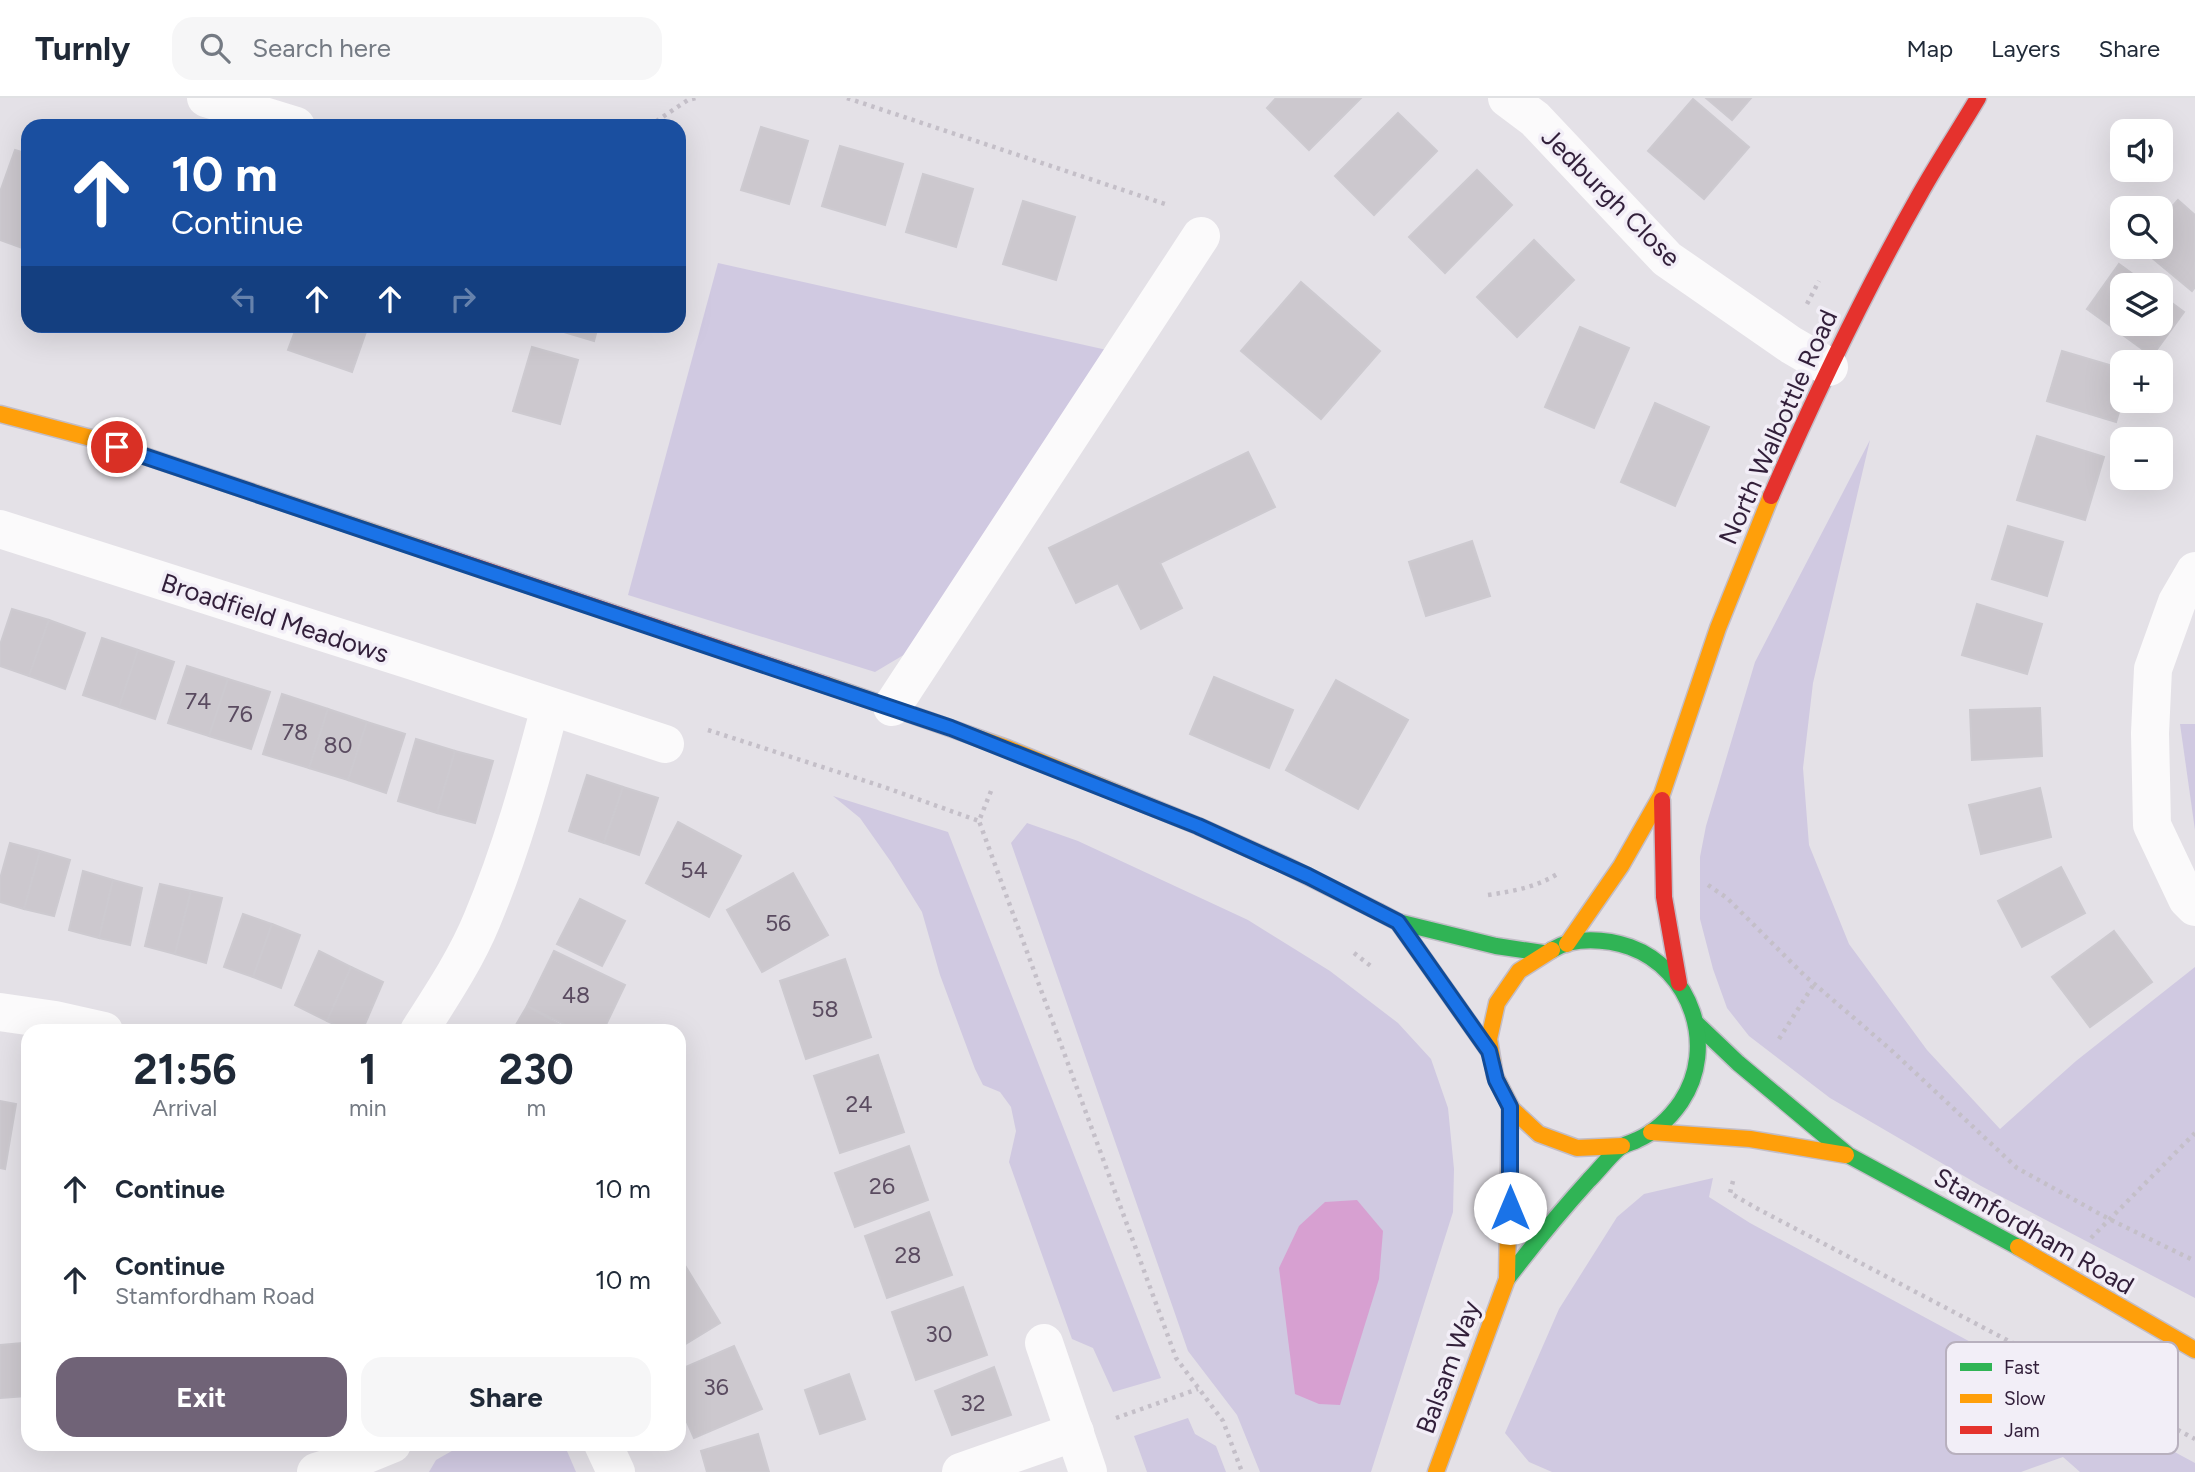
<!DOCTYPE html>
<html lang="en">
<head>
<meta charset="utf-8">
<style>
  body { margin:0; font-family:Figtree,sans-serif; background:#f6f6f7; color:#1f2937; height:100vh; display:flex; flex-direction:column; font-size:26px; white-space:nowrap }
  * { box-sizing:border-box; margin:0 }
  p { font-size:23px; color:#747a83 }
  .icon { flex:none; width:38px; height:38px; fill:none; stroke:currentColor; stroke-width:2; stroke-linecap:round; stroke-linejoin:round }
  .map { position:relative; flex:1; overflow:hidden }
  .drawer { position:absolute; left:21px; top:926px; width:665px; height:427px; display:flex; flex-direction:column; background:#fff; border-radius:21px; box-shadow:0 7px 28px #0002 }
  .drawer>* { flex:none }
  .top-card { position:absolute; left:21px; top:21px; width:665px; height:214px; border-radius:21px; box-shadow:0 7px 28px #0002; background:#1a4fa0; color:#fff; overflow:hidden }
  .buttons { position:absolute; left:2110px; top:21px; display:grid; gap:14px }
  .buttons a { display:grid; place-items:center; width:63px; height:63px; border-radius:14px; background:#fff; box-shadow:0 7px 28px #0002; font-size:35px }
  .pin { position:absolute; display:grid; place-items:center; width:60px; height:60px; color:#fff; margin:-30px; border:4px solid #fff; border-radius:50%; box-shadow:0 2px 7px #0007 }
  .me { position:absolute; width:77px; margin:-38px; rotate:0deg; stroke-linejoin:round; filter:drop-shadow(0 0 5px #0008) }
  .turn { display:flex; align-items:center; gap:24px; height:147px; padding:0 35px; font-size:32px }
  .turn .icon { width:91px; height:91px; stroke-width:2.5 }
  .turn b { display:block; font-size:49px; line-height:60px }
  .lanes { display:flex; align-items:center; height:66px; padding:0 35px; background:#0003; justify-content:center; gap:35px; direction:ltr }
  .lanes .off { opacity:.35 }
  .eta { display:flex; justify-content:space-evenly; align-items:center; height:119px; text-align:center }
  .eta b { font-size:42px; font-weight:700; line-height:49px }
  .button { display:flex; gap:14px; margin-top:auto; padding:14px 35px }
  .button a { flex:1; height:80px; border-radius:21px; background:#706377; color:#fff; font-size:28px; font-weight:700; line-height:80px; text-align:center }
  .button a+a { background:#f6f6f7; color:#1f2937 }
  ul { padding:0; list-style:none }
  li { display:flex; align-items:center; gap:21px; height:91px; padding:0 35px }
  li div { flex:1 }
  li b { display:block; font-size:26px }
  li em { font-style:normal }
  header { display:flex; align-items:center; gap:42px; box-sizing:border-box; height:98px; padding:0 35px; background:#fff; border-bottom:2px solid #e0e1e3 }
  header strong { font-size:33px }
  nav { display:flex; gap:38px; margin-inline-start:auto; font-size:24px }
  .search { width:490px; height:63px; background:#f6f6f7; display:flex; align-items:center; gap:18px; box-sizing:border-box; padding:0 24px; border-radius:21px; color:#747a83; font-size:26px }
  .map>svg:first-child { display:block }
</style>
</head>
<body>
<header>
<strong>Turnly</strong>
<div class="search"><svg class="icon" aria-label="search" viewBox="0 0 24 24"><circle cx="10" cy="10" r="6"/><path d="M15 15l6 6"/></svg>Search here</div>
<nav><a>Map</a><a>Layers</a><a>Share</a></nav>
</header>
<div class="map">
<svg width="2195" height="1374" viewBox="0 0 2195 1374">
  <rect width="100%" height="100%" fill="#e4e1e7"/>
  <!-- green -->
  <g fill="#d0c9e1">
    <polygon points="718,165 1107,252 912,552 875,574 628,497"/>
    <polygon points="1870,342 1813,585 1803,670 1809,747 1849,846 1927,952 2000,1031 2076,963 2195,869 2195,1200 1981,1088 1830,1000 1749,938 1727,910 1713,871 1700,821 1700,759 1706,728 1755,564"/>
    <polygon points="2195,626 2195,732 2180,626"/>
    <polygon points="833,698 948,734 1161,1280 1113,1294 1093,1250 1072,1241 1009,1064 1016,1033 1011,1009 1000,994 983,987 975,971 940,877 922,814 891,764 860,720"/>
    <polygon points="1027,725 1078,743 1248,822 1330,873 1398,925 1431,961 1448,1010 1454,1071 1453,1114 1371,1374 1260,1374 1237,1317 1188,1253 1011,745"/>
    <polygon points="1713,1080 1709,1099 1750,1125 2195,1365 2195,1374 2080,1374 2063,1359 2021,1374 1552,1374 1529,1364 1505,1335 1559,1211 1617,1119 1644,1096"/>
    <polygon points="1188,1320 1195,1336 1216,1348 1226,1374 1147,1374 1134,1338"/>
    <polygon points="464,1346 564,1346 576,1374 429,1374 436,1362"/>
  </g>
  <!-- water -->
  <polygon fill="#d7a0d1" points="1357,1102 1383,1133 1379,1181 1340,1307 1319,1306 1295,1296 1279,1170 1299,1128 1325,1104"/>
  <!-- building -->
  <g fill="#ccc8ce" stroke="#cdcad0" stroke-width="2">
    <polygon points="1276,0 1361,0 1309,52 1267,10"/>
    <polygon points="1706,0 1751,0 1732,22"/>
    <polygon points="1693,1 1749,49 1704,101 1648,53"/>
    <polygon points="1398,15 1437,53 1374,117 1335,78"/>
    <polygon points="761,29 808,43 789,106 741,92"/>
    <polygon points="840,48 903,66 885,127 822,108"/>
    <polygon points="15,52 28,56 28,152 0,142 0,94"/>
    <polygon points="1477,72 1512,107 1445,175 1409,139"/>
    <polygon points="923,76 973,91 956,149 906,134"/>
    <polygon points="2178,102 2195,117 2195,189 2192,193 2139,149 2161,149 2161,121"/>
    <polygon points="1023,103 1075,119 1056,182 1003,166"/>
    <polygon points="1534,142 1574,182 1517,239 1477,199"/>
    <polygon points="2119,166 2148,187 2123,187 2123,226 2161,226 2161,197 2184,214 2152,258 2087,211"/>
    <polygon points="1301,184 1380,253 1321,321 1241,253"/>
    <polygon points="297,228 368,228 352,274 288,252"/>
    <polygon points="544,228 598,228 594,243"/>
    <polygon points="1580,229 1629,250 1594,330 1545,309"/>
    <polygon points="532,249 578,262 560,326 513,313"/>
    <polygon points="2062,253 2123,271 2123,301 2116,324 2047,303"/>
    <polygon points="1655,305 1709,329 1675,408 1621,384"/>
    <polygon points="2037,338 2104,359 2085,422 2017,402"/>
    <polygon points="1248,354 1275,409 1160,465 1182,510 1141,531 1118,485 1076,505 1049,450"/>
    <polygon points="2008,428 2063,444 2047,498 1992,481"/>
    <polygon points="1472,443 1490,498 1426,518 1409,464"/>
    <polygon points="1977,506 2042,526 2027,576 1962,557"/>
    <polygon points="12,511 49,522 29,578 0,568 0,547"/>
    <polygon points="49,522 85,535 65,591 29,578"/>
    <polygon points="102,540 138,552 119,609 83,597"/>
    <polygon points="138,552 174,564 155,621 119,609"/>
    <polygon points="187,568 228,581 209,638 168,625"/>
    <polygon points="1214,579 1293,612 1269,670 1190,636"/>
    <polygon points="228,581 270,594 251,651 209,638"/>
    <polygon points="1336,582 1408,622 1358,711 1286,672"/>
    <polygon points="282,596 328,611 309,670 263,656"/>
    <polygon points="2040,610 2042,658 1972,662 1970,612"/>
    <polygon points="328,611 367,624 348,682 309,670"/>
    <polygon points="367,624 405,636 386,695 348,682"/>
    <polygon points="416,641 455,653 437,715 398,703"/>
    <polygon points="455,653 493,663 475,725 437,715"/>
    <polygon points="587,677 623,689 604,745 569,733"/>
    <polygon points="623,689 658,700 639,757 604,745"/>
    <polygon points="2040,690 2051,739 1981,756 1969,707"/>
    <polygon points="678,724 741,758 709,819 646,785"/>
    <polygon points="10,745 40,753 24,811 0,804 0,781"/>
    <polygon points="40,753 70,762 54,818 24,811"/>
    <polygon points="2061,769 2085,815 2022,849 1998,803"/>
    <polygon points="83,773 113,782 99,840 69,832"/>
    <polygon points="793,775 828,837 762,874 727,812"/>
    <polygon points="113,782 142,790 130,847 99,840"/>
    <polygon points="160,786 191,793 175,856 145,848"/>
    <polygon points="191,793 222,800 206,865 175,856"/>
    <polygon points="580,801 625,823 602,868 557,846"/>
    <polygon points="243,816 272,826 253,879 224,869"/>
    <polygon points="272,826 300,837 281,890 253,879"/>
    <polygon points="2114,833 2152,884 2090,929 2052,879"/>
    <polygon points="319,853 351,869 327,923 295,907"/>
    <polygon points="554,853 625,887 603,933 578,933 527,908"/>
    <polygon points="845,861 871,939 806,961 780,883"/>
    <polygon points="351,869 383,884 362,933 349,933 327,923"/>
    <polygon points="527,908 566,930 565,933 513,932"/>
    <polygon points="878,957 904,1034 840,1055 814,978"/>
    <polygon points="0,1003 16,1006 5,1071 0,1070"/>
    <polygon points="909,1048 928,1102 855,1129 835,1075"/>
    <polygon points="929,1114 952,1177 887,1200 865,1138"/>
    <polygon points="681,1161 720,1225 679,1250 679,1162"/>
    <polygon points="963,1189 987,1257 916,1282 892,1214"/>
    <polygon points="22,1245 26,1298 0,1300 0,1247"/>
    <polygon points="734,1248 762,1311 694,1340 679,1306 679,1272"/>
    <polygon points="994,1269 1011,1317 952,1337 935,1293"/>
    <polygon points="849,1276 865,1321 820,1336 805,1292"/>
    <polygon points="758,1336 769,1374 707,1374 701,1353"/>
  </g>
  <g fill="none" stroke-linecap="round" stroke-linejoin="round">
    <!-- fast casing -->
    <g stroke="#c2bdc7" stroke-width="19">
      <g id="fast">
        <polyline points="1379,814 1398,824 1496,848 1543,855"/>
        <polyline points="1697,926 1738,965 1848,1057 2018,1149"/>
        <path d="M1507 1181C1533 1147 1560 1114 1589 1082 1599 1072 1608 1060 1618 1051 1624 1046 1631 1045 1637 1042 1655 1034 1670 1020 1681 1004 1718 949 1691 871 1630 849 1607 841 1574 838 1552 852"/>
      </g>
    </g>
    <!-- slow casing -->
    <g stroke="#c2bdc7" stroke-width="19">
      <g id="slow">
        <polyline points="0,316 91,340 420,450"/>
        <polyline points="827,587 1007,650 1198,728 1283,766 1379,814"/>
        <polyline points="1398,824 1489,953"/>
        <polyline points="1567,846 1621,768 1662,696 1718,530 1771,398"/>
        <polyline points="1552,852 1519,873 1497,905 1489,941 1495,978 1512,1011 1539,1036 1577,1050 1622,1048"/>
        <polyline points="1651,1034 1750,1041 1846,1057"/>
        <polyline points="2018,1149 2195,1252"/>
        <polyline points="1436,1374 1507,1181 1510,1009"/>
      </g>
    </g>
    <!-- jam casing -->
    <g stroke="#c2bdc7" stroke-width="19">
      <g id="jam">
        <path d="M1771 398C1816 295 1865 193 1920 96 1938 64 1959 32 1978 0"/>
        <polyline points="420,450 827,587"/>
        <polyline points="1662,702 1664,799 1679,885"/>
      </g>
    </g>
    <!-- path -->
    <g stroke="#c4bfc8" stroke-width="4.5" stroke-dasharray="3.5 5" stroke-linecap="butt">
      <polyline points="847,0 1168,107"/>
      <polyline points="649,28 688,2 696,0"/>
      <polyline points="1807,206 1819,183"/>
      <polyline points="708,632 884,689 979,723"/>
      <polyline points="991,693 979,723 1176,1260 1223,1323 1242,1374"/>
      <polyline points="1708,787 1727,800 1805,878 1890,951 2017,1070 2109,1121 2195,1163"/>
      <path d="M1488 797C1514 793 1537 789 1559 775"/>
      <polyline points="1354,855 1372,869"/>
      <polyline points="1779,941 1814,886"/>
      <polyline points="1733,1083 1730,1095 1758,1111 2195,1341"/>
      <polyline points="2091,1140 2195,1035"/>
      <polyline points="1116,1320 1198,1291"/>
    </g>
    <!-- street -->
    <g stroke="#fbfafb" stroke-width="38">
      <polyline points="206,0 296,28"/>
      <polyline points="1507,0 1535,21 1667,161 1791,247 1829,269"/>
      <polyline points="0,431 413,563 665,646"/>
      <polyline points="2195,473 2177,504 2153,571 2150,635 2152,727 2187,801 2195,809"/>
      <polyline points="892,609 1201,138"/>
      <polyline points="0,914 55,922 104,933"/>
      <path d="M419 933C442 897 466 861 482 822 511 753 531 681 550 609"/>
      <polyline points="1044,1245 1088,1374"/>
      <polyline points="603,1346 616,1374"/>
      <polyline points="316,1374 345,1365 392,1346"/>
      <polyline points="961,1374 1075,1334"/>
    </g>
    <!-- fast -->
    <use href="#fast" stroke="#30b455" stroke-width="16"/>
    <!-- slow -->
    <use href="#slow" stroke="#ff9f0a" stroke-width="16"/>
    <!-- jam -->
    <use href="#jam" stroke="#e5322d" stroke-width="16"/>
  </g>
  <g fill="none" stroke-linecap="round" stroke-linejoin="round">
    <!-- route casing -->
    <g stroke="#114b97" stroke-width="18">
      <polyline id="route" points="117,349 951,630 1198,728 1308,778 1398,824 1489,953 1496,982 1510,1009 1510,1110"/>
    </g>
    <!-- route -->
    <use href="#route" stroke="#1a73e8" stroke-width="12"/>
  </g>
  <g text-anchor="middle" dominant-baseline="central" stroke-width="7" stroke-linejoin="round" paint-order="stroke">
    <!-- number labels -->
    <g font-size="23" fill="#5a4b60">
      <text x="198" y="603">74</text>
      <text x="240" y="616">76</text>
      <text x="295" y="634">78</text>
      <text x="338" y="647">80</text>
      <text x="694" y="772">54</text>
      <text x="778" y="825">56</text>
      <text x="576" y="897">48</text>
      <text x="825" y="911">58</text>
      <text x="859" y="1006">24</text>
      <text x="882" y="1088">26</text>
      <text x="908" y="1157">28</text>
      <text x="939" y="1236">30</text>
      <text x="716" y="1289">36</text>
      <text x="973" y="1305">32</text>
    </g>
    <!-- street labels -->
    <g font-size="26" fill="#321f3a" stroke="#f2eef7">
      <text transform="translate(1611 99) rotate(45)">Jedburgh Close</text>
      <text transform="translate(1778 329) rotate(-66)">North Walbottle Road</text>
      <text transform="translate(275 520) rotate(18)">Broadfield Meadows</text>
      <text transform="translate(2034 1133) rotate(30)">Stamfordham Road</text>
      <text transform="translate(1448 1269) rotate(-70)">Balsam Way</text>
    </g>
  </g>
  <!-- legend -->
  <rect x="1946" y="1244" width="232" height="112" rx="10" fill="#f2eef7" stroke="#b8b0be" stroke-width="2"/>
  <rect x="1960" y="1265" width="32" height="8" fill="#30b455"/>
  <rect x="1960" y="1296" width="32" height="9" fill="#ff9f0a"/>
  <rect x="1960" y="1328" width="32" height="8" fill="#e5322d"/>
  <g font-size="19" fill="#321f3a">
    <text x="2004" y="1276">Fast</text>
    <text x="2004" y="1307">Slow</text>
    <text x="2004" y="1339">Jam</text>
  </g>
</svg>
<div class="buttons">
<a><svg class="icon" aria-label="sound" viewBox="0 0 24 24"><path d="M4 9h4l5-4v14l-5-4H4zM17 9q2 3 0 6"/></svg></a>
<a><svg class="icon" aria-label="search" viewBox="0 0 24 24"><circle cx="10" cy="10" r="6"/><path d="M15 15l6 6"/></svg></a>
<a><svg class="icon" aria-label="layers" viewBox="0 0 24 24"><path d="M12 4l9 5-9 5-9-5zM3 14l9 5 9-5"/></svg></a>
<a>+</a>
<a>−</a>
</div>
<div class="pin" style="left:117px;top:349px;background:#d93025"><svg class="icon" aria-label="arrive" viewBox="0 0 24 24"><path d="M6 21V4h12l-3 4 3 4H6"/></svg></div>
<svg class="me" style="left:1510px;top:1110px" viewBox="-20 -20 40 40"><circle r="19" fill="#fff"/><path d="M0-13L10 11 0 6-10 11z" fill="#1a73e8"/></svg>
<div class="top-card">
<div class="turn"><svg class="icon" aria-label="ahead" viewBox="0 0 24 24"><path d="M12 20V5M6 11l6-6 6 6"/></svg><div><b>10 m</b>Continue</div></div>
<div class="lanes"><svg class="icon off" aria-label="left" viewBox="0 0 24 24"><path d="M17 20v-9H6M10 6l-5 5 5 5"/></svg><svg class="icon" aria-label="ahead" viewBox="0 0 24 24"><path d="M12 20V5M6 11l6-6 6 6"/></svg><svg class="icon" aria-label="ahead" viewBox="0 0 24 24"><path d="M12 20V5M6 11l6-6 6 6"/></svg><svg class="icon off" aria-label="right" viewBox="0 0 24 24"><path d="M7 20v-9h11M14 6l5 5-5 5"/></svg></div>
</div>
<section class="drawer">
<div class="eta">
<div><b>21:56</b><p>Arrival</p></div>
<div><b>1</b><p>min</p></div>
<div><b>230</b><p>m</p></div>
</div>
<ul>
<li><svg class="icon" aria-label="ahead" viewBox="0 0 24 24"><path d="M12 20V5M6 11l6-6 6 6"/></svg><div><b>Continue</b></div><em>10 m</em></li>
<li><svg class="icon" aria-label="ahead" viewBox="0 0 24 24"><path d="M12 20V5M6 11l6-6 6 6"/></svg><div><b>Continue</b><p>Stamfordham Road</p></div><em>10 m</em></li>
</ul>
<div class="button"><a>Exit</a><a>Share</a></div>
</section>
</div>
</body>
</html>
